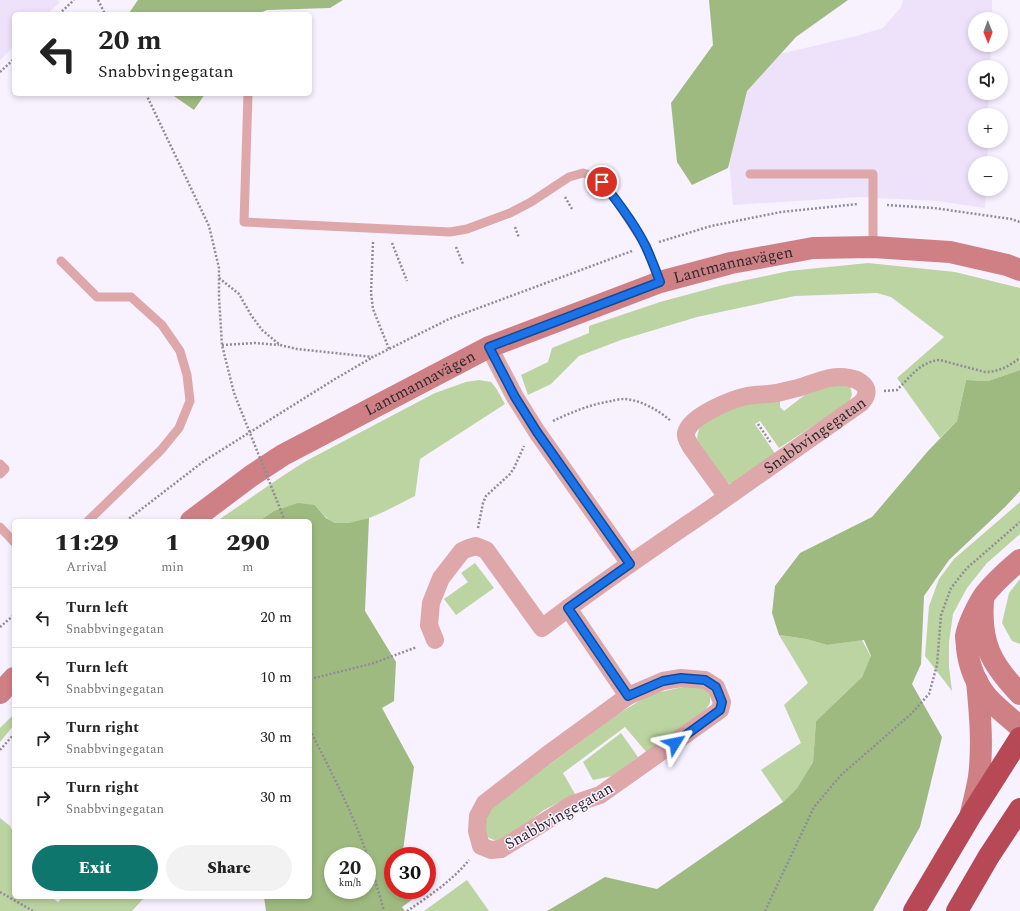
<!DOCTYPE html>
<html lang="en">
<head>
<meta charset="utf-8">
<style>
  body { margin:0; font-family:Spectral,serif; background:#f2f2f2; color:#222; height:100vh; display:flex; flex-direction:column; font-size:15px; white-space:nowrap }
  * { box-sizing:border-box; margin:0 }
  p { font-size:13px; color:#767676 }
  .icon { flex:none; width:22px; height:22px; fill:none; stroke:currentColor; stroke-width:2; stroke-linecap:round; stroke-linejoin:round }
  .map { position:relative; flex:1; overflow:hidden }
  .sheet { position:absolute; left:12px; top:519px; width:300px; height:380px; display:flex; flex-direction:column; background:#fff; border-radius:6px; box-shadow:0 2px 6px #0003 }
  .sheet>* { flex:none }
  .guide { position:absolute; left:12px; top:12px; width:300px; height:84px; border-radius:6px; box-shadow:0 2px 6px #0003; background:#fff; color:#222; overflow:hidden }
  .needle { width:26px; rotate:179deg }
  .controls { position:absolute; left:968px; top:12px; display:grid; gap:8px }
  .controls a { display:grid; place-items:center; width:40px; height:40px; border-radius:50%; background:#fff; box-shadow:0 2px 6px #0003; font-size:20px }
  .speed { position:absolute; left:324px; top:847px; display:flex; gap:8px; font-size:20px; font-weight:700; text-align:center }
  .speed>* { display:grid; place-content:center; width:52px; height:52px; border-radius:50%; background:#fff; box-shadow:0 2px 6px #0003; line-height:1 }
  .speed small { font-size:10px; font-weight:400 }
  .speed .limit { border:6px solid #d22; background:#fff; color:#111 }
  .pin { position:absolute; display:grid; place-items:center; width:34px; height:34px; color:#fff; margin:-17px; border:2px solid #fff; border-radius:50%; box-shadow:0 1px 4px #0007 }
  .me { position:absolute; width:44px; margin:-22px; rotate:55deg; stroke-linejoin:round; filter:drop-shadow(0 0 3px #0008) }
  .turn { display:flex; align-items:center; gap:14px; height:84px; padding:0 20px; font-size:18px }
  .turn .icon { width:52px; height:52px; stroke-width:2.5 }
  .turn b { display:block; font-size:28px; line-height:34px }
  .eta { display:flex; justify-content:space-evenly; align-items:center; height:68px; text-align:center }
  .eta b { font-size:24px; font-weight:800; line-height:28px }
  .button { display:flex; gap:8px; margin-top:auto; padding:8px 20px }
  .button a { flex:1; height:46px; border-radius:24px; background:#0f766e; color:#fff; font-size:16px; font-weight:800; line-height:46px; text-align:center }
  .button a+a { background:#f2f2f2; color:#222 }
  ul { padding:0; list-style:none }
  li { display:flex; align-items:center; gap:12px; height:60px; padding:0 20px; border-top:1px solid #e0e0e0 }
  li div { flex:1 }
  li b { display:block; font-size:15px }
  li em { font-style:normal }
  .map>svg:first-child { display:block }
</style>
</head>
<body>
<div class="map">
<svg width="1020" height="911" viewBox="0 0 1020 911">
  <rect width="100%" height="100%" fill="#f8f1ff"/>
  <!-- built -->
  <g fill="#eee2fa">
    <polygon points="0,0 57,0 60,2 47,14 14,14 14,46 0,60"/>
    <polygon points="903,0 992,0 992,19 975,19 975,45 991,45 990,67 975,67 975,93 989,93 988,115 975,115 975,141 988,141 987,163 975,163 975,189 986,189 985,208 937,201 859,197 733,205 721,68 856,36 883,28 901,7"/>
  </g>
  <!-- green -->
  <g fill="#bbd4a1">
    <polygon points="868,263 955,272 1020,288 1020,370 988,381 966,380 957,421 940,438 897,378 944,337 891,297 877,293 795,296 697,317 621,340 579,356 551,384 528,395 521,375 548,362 552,348 589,333 589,326 660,302 723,285 789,271"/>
    <path d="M479 380 491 382 496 388 505 404 420 459 415 496C394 506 359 528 336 523 327 521 321 511 315 505L274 511 259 521H217L284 475 306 461 435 393 466 382Z"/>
    <path d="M829 384 850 387C853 394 852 397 848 403L779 448 760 421 755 424 776 455 741 480 729 484 723 478 698 443 697 438 699 429 704 422 739 405 780 399V407L784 411 806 394Z"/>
    <polygon points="1020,502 1020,534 987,563 967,588 953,614 949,642 949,667 952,691 925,656 929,606 939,579 954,559"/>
    <polygon points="475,563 494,588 456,615 444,599 468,582 461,573"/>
    <polygon points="1020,579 1020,644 1012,641 1002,623 1009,593"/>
    <polygon points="779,635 806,639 827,645 862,640 871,657 862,677 816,721 813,762 797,788 783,802 761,770 801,743 784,705 808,683"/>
    <polygon points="692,685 710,691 710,703 706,709 648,754 625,727 563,773 575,794 544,810 514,833 499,842 489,838 483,831 489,809 504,796 550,764 618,714 651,694"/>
    <polygon points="14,714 14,725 0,742 0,728"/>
    <polygon points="621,733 638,757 612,776 593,780 583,762"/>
    <polygon points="0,818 10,826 14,834 14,897 51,897 58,902 63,897 143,897 143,899 132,911 0,911"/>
    <polygon points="467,880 489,911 424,911"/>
  </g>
  <!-- forest -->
  <g fill="#9fba81" fill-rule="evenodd">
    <polygon points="138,0 343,0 330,8 267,10 257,14 129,14 129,13"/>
    <polygon points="709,0 848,0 796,37 747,91 728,168 692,185 677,162 671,103 713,45"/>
    <polygon points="171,94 205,94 194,110"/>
    <polygon points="1020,370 1020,491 1005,507 949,560 924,596 921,664 912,684 942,737 920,827 873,911 547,911 605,877 657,889 783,802 797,788 813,762 816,721 862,677 871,656 864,640 827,645 806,639 779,635 772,613 775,586 800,553 872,517 928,451 957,421 966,380 988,381"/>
    <path d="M298 503 315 505 326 518 335 523H349L369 518 365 611 396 662 394 701 382 708 414 767 403 851 405 856H393V890H424V891L402 907 405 911H266L264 897H310V521H259L274 511ZM333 856H367V890H333Z"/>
  </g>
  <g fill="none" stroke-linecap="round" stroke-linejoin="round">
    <!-- path -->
    <g stroke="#918c96" stroke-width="2.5" stroke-dasharray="2 2" stroke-linecap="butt">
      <polyline points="98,0 105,14"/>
      <polyline points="59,14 74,0"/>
      <polyline points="0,72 14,59"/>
      <polyline points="146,94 209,226 219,268 219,297 222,345 234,393"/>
      <polyline points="565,197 572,209"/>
      <polyline points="887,205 934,208 1011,219 1020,222"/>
      <polyline points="515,227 519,238"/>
      <polyline points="373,242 371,293 373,309 389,349"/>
      <polyline points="659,242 711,226 781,212 858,204"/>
      <polyline points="392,243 407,281"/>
      <polyline points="456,247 463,264"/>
      <polyline points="219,278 239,294 251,315 262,330 280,345 297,349 373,357 449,319 632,251"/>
      <polyline points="222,345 255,343 279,345"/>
      <path d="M884 391 897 390C910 377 921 361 940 360L985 372C999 372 1009 366 1020 358"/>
      <path d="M553 421C572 412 591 404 612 401 615 400 620 399 624 399 641 400 658 410 671 421"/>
      <polyline points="758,424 771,443"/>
      <polyline points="126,521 204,461 335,379 373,357"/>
      <polyline points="478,528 483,503 486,496 510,474 514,468 524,446"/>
      <polyline points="0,627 14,615"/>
      <polyline points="310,679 371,664 417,647"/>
      <path d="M310 730C328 766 348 803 362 841 371 864 377 887 384 911"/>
      <polyline points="0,750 14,734"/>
      <polyline points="0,892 33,911"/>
      <path d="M407 911C428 897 453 880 469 860"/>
      <polyline points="765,911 814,807 841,775 911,714 929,694 937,665 941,615 951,588 967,568 1020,522"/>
    </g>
    <!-- lane -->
    <g stroke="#dea7a9" stroke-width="9">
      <polyline points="248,94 244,222 450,232 467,229 510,213 531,202 569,177 583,173 593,176 602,182 618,203 646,246 660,282"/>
      <polyline points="750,174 873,174 873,247"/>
      <polyline points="61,261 97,297 131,297 162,325 180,351 187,375 190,401 179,428 161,450 88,521"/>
      <polyline points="0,464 5,469 0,474"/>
      <polyline points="0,527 14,542"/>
    </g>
    <!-- street -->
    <g stroke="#dea7a9" stroke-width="18">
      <polyline points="489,347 515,397 537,432 630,564"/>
      <polyline points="568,608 628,696"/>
      <path id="s1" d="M435 640 429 625 431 603 441 578 462 551 469 548 476 546 486 550 542 628C596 586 653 548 710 509 760 474 811 438 861 403 863 400 866 398 866 395 869 385 857 379 849 378 832 374 817 382 801 387 795 389 788 390 781 392 770 395 758 394 747 396 732 399 690 416 686 433 685 438 689 443 691 447L727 497"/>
      <polygon points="681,678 705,680 716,687 722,702 720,710 600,795 573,804 501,849 491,850 481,846 477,831 478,816 485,803 547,755 628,696 663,681"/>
    </g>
    <!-- secondary -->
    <g stroke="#cf8085" stroke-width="22">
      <path id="s2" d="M191 521 251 476 283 455 489 347 660 282 731 263 813 248 873 247 950 252 1007 265 1020 270"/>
      <path d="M1020 560C1007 571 993 583 983 597 977 606 968 625 966 636 966 640 967 644 967 648 969 666 976 684 988 698 998 709 1009 717 1020 727"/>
      <path d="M983 601C980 643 991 664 1020 694"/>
      <polyline points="0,693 14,678"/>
      <path d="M971 813C974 801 977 789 979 777 983 745 980 713 977 681"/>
    </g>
    <!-- highway -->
    <g stroke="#b74855" stroke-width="22">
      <polyline points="914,911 971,815 1020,738"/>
      <polyline points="957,911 989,856 1020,809"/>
    </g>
    <!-- path-bridge -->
    <polyline stroke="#918c96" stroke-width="2.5" stroke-dasharray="2 2" stroke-linecap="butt" points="234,393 285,521"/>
  </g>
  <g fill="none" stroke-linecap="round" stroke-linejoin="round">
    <!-- route casing -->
    <g stroke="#114b97" stroke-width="10">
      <path id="route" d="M602 182C618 202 635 224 646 247 651 258 656 271 660 282L489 347 515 397 537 432 630 564 568 608 628 696 663 681 681 678 705 680 716 687 722 702 720 710 675 743"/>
    </g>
    <!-- route -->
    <use href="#route" stroke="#1a73e8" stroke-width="7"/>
  </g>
  <g text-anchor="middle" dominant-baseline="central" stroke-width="3" stroke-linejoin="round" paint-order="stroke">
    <!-- street labels -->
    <g font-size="16" fill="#2c292f" stroke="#f8f1ff">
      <text stroke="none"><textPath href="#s2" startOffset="604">Lantmannavägen</textPath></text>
      <text stroke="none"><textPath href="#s2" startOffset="268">Lantmannavägen</textPath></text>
      <text stroke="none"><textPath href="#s1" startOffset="555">Snabbvingegatan</textPath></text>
      <text transform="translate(559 816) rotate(-29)">Snabbvingegatan</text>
    </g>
  </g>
</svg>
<div class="controls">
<a><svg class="needle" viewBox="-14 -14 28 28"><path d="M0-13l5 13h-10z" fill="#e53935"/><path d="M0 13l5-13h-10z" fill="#767676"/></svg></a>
<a><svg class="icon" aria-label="sound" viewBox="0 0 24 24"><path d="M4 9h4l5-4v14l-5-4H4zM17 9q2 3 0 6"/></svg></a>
<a>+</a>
<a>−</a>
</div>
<div class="speed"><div>20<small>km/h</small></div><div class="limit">30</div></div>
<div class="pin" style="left:602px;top:182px;background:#d93025"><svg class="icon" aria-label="arrive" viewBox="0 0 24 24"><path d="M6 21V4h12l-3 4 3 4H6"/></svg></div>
<svg class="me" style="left:675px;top:743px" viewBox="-20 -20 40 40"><path d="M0-17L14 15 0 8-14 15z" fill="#1a73e8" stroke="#fff" stroke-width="4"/></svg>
<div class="guide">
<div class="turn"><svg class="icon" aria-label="left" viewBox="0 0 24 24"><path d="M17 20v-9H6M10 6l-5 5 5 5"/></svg><div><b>20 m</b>Snabbvingegatan</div></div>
</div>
<section class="sheet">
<div class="eta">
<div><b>11:29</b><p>Arrival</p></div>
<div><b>1</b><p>min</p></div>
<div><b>290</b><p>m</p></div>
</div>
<ul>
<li><svg class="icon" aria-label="left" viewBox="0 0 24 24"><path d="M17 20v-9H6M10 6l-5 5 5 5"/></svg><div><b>Turn left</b><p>Snabbvingegatan</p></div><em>20 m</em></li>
<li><svg class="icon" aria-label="left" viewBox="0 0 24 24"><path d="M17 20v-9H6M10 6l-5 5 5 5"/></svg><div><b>Turn left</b><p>Snabbvingegatan</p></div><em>10 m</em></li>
<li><svg class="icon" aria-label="right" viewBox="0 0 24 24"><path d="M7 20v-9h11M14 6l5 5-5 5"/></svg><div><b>Turn right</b><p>Snabbvingegatan</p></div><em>30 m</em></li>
<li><svg class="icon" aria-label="right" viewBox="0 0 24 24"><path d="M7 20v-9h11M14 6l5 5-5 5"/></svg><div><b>Turn right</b><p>Snabbvingegatan</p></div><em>30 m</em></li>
</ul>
<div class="button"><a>Exit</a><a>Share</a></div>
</section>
</div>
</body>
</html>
